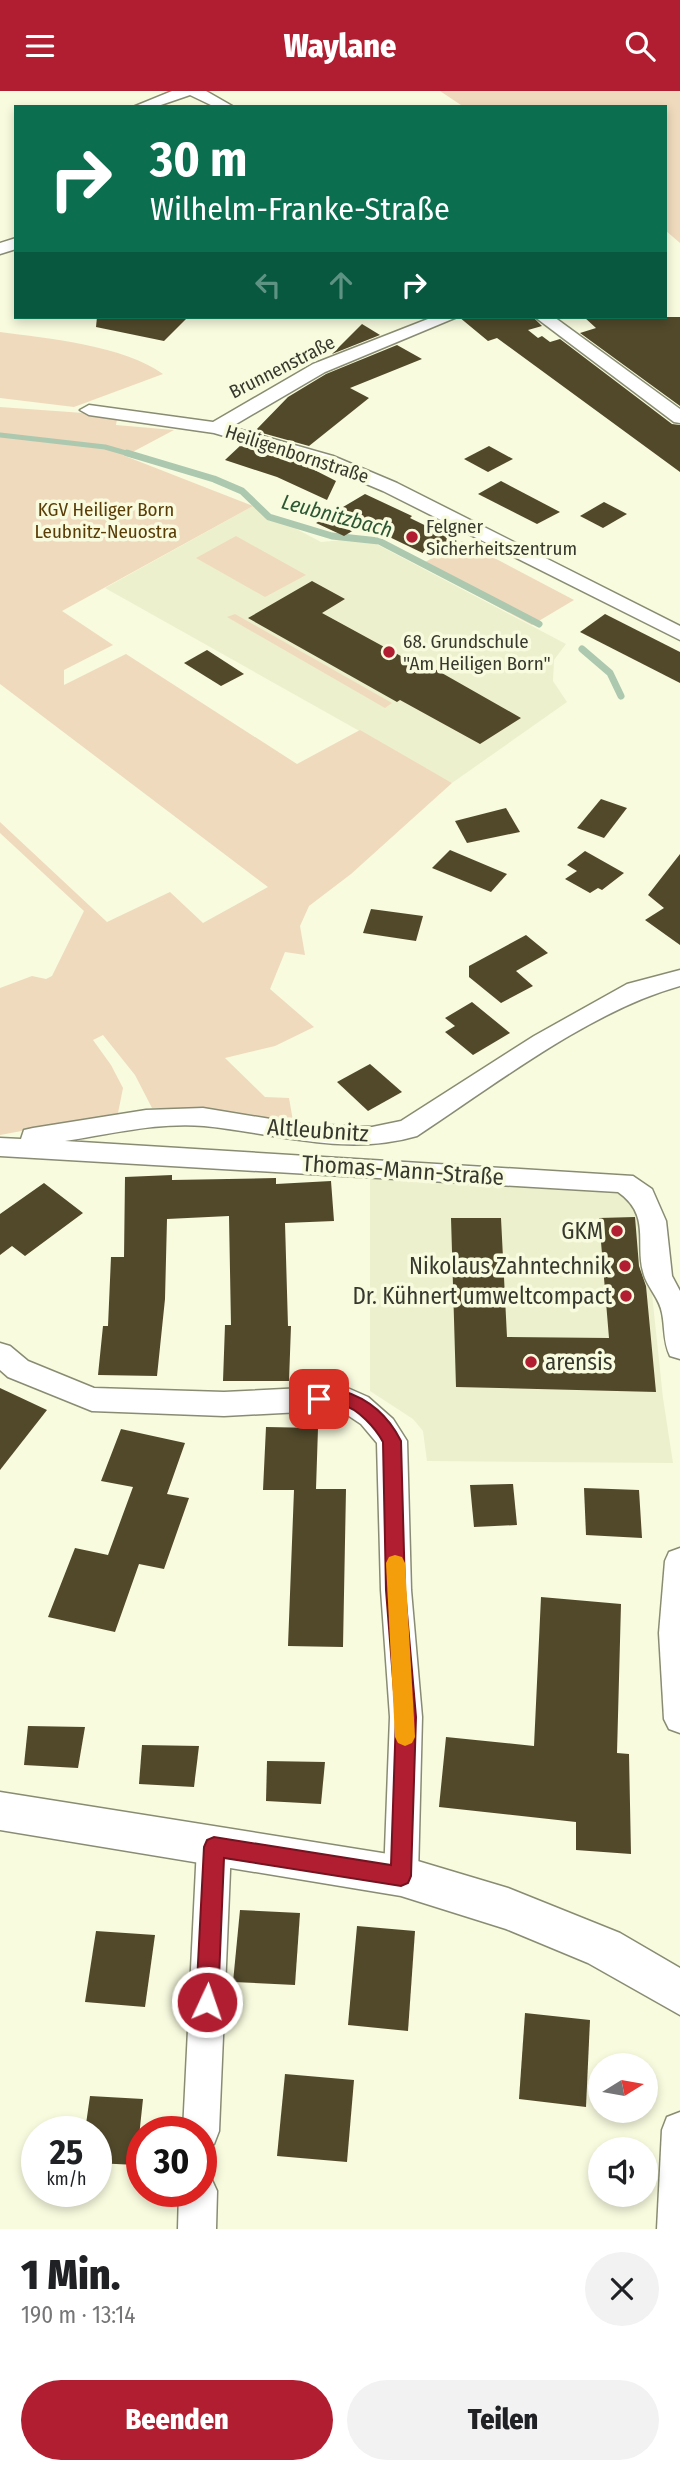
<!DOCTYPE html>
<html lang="de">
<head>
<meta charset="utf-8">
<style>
  body { margin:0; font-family:"Fira Sans Condensed",sans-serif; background:#f2f2f2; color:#202124; height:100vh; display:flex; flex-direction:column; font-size:26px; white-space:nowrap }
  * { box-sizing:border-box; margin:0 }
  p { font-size:23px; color:#757577 }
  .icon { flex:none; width:38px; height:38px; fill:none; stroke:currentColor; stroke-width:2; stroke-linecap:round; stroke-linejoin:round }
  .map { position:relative; height:2138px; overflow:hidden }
  .panel { display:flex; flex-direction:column; background:#fff; flex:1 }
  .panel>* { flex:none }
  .guide { position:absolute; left:14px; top:14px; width:653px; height:214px; border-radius:0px; box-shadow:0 4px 10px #0003; background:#0b6e4f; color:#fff; overflow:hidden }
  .needle { width:46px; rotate:79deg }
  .controls { position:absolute; left:588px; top:1962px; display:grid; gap:14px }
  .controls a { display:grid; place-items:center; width:70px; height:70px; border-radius:50%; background:#fff; box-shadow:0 4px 10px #0003; font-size:35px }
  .speed { position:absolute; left:21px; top:2025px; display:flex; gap:14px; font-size:35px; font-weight:700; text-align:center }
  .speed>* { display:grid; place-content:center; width:91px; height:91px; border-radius:50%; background:#fff; box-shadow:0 4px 10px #0003; line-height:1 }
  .speed small { font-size:18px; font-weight:400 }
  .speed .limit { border:10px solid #d22; background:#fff; color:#111 }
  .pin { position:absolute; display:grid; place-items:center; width:60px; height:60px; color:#fff; margin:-30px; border-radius:14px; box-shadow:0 4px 10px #0006 }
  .me { position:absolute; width:77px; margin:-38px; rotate:3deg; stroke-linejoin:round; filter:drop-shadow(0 0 5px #0008) }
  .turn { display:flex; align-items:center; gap:24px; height:147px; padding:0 21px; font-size:32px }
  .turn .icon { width:91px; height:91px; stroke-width:2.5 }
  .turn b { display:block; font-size:49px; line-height:60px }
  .lanes { display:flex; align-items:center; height:66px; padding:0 21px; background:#0003; justify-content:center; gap:35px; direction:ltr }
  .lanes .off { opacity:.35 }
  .round { display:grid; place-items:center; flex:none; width:74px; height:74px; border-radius:37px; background:#f2f2f2 }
  .head { display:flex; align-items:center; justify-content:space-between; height:119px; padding:0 21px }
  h1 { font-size:42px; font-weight:800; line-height:52px }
  .action { display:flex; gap:14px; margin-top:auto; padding:14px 21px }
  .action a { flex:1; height:80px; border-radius:42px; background:#b11e31; color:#fff; font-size:28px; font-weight:800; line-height:80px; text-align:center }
  .action a+a { background:#f2f2f2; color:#202124 }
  header { display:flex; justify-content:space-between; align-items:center; height:91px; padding:0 21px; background:#b11e31; color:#fff; font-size:32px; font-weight:800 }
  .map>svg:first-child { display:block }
</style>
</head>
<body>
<header><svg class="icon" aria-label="menu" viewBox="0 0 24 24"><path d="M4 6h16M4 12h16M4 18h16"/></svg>Waylane<svg class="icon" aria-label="search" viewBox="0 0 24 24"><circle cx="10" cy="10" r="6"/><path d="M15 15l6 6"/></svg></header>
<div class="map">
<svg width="680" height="2138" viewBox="0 0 680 2138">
  <rect width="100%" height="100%" fill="#f8fbde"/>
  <!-- built -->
  <g fill="#edf0cd">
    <polygon points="253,415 321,451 365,447 566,553 554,569 553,590 567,611 452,692 105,497"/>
    <polygon points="370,1088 626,1100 644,1127 663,1307 673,1372 427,1370 423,1340 413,1328 370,1300"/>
  </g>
  <!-- green -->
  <g fill="#efdabd">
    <polygon points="440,0 680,0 680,152 665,139 665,16 464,16"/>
    <path d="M0 241C47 247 125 255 163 283L74 316 0 307Z"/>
    <polygon points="0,316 97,323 117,328 116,334 174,339 125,365 253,415 62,520 113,554 64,579 64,594 126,563 297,673 360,639 452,692 351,783 309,815 300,835 305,864 285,861 270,898 314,936 275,955 225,967 265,1006 289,1007 293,1030 194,1017 152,1017 135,984 103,944 93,949 111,974 123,997 118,1022 0,1044 0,897 32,885 46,888 52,885 84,820 0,742 0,731 107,831 170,801 203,832 268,796 0,593"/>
    <polygon points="236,445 306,484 265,506 196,467"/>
    <polygon points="462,450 574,509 532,534 420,474"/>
    <polygon points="235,523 392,612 385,617 227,526"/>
  </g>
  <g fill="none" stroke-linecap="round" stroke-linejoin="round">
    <!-- stream-far1 -->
    <polyline stroke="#acc8af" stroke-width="5" points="0,344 105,356 133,364"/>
    <!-- stream -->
    <g stroke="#acc8af" stroke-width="7">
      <polyline points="127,362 214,388 242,400 269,426 332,445 379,450 539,533"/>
      <polyline points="582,558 610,582 621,605"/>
    </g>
  </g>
  <!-- building -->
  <g fill="#52492b">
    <polygon points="97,226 188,226 164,250 96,236"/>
    <polygon points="459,226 533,226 542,235 528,239 538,247 542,245 550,251 560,248 672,333 680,334 680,381 497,247 488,250"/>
    <polygon points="584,226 680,226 680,315 580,242 596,237"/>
    <polygon points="362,233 380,244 332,263"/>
    <polygon points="397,254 422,268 350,297 369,307 309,355 255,340 288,306 326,283"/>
    <polygon points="242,353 293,368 336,390 327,409 277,386 225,369"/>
    <polygon points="489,355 513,368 488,381 464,368"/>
    <polygon points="501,390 560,421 537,433 478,403"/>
    <polygon points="365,403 412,425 410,427 457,450 431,466 379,441 374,444 359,436 344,445 316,432"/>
    <polygon points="604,411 627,423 603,437 580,425"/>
    <polygon points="312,490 345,508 322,522 421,576 426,573 521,627 480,653 400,609 397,611 248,527"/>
    <polygon points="605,523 680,561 680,592 580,541"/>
    <polygon points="207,559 244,583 221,595 184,572"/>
    <polygon points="601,708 627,717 604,747 577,737"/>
    <polygon points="506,717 520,741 467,752 455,730"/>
    <polygon points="450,759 507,783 491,801 432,777"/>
    <polygon points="585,760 624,782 602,799 598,797 590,802 565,788 577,780 567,774"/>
    <polygon points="680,763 680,854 645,829 664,817 648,804"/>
    <polygon points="371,818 423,825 416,850 363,842"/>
    <polygon points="526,844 548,862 516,880 533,895 501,912 469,886 469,875"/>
    <polygon points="472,911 510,942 473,964 445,941 455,935 445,927"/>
    <polygon points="370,973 402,1001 368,1020 337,991"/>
    <polygon points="172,1084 172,1089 276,1087 276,1093 331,1090 334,1130 285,1132 288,1235 291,1235 289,1290 223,1290 225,1234 231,1234 229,1125 167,1128 165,1208 157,1285 98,1284 103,1235 108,1235 111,1166 124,1166 125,1086"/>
    <polygon points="44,1092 83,1122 25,1165 12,1155 0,1164 0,1123"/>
    <polygon points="635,1126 639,1175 646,1195 656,1301 456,1296 451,1127 501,1127 507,1246 609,1247 599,1127"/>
    <polygon points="0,1297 47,1319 0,1379"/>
    <polygon points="266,1336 318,1337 316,1398 346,1398 343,1556 288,1555 294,1399 263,1399"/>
    <polygon points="121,1338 185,1352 167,1403 189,1407 164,1478 139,1473 115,1541 48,1526 75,1457 108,1464 133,1396 101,1390"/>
    <polygon points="513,1393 517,1434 474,1436 470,1394"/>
    <polygon points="584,1397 639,1399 642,1447 586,1444"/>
    <polygon points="541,1506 621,1513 617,1662 629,1663 631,1763 576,1759 576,1731 439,1716 446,1646 534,1655"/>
    <polygon points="28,1635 85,1636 78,1677 24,1674"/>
    <polygon points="142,1654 199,1655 194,1696 139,1693"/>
    <polygon points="267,1670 325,1671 321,1713 266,1710"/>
    <polygon points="240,1819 300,1822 295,1894 233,1891"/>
    <polygon points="357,1835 415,1840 408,1940 348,1934"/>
    <polygon points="96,1840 155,1844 145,1916 85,1911"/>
    <polygon points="525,1922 590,1929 586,2016 519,2008"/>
    <polygon points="285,1983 354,1989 347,2071 277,2065"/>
    <polygon points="90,2005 143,2008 136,2074 96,2072 96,2040 85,2040"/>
  </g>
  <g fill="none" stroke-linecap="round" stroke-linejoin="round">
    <!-- minor casing -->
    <g stroke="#898c72" stroke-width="3">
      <g id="minor">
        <polygon points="172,0 206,0 234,16 215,16 190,4 155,16 133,16"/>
        <polygon points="16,147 16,158 0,163 0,152"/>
        <polygon points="433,226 457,226 325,281 231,336 333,365 397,392 680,535 680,549 383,400 319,373 214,342 89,324 80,319 89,314 213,331 313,273"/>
        <polygon points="535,226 554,226 680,318 680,332 674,331"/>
        <path d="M680 879V895C590 920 496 993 417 1045 345 1066 276 1042 204 1035 158 1031 110 1043 65 1050L633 1085 652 1098 666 1130 672 1185 680 1200V1268L670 1265C663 1251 665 1236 662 1222 660 1209 650 1199 645 1187 633 1155 653 1125 618 1101L0 1065V1047L21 1048 24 1039 33 1037 146 1019 203 1017 301 1033 372 1036 401 1030 534 945 627 893Z"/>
        <polygon points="0,1252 10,1255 28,1270 94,1297 224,1301 343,1295 368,1306 393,1328 407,1350 411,1499 422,1626 418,1785 413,1796 401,1801 389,1796 384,1785 390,1626 381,1499 377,1352 361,1333 340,1319 224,1325 92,1320 8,1286 0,1279"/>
        <polygon points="680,1457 680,1642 669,1638 664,1628 659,1542 665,1470 669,1461"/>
        <polygon points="214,1740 226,1745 231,1756 219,2040 214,2053 201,2058 201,2040 183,2040 197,1756 202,1745"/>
        <polygon points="680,2021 680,2138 657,2138 662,2039 667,2026"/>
        <polygon points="201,2083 211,2087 217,2100 216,2138 178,2138 179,2100 201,2100"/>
      </g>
    </g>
    <!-- tertiary casing -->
    <g stroke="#898c72" stroke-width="3">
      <polygon id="tertiary" points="0,1701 401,1765 508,1797 620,1842 680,1877 680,1924 588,1872 506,1838 401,1805 0,1739"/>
    </g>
    <!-- minor -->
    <use href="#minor" fill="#fff" fill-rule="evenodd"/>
    <!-- tertiary -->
    <use href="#tertiary" fill="#fff" fill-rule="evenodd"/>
  </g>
  <!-- route -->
  <path fill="#b11e31" stroke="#731420" stroke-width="2" d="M343 1300C369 1308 389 1326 401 1350L405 1499 416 1626 411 1785 408 1792 401 1795 224 1767 218 1911 214 1918 207 1922 199 1918 196 1911 204 1756 207 1749 214 1746 391 1774 396 1626 386 1499 383 1351C376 1338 358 1317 342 1314 335 1312 326 1314 319 1315L310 1308 319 1301Z"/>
  <!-- slow -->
  <polygon fill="#f59e0b" points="395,1464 402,1466 405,1472 415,1646 412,1652 405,1655 398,1652 395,1646 386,1472 389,1466"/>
  <!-- markers -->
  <g fill="#b11e31" stroke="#f8fbde" stroke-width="2.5">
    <circle cx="412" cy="446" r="7"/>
    <circle cx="389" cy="561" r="7"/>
    <circle cx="617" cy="1140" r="7"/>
    <circle cx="625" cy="1175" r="7"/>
    <circle cx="626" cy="1205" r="7"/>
    <circle cx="531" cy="1271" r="7"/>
  </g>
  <g text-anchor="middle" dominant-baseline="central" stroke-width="7" stroke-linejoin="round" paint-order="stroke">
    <!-- far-street labels -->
    <g font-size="19" fill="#38392e" stroke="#f8fbde">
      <text transform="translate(282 276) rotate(-27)">Brunnenstraße</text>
      <text transform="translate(297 363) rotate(18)">Heiligenbornstraße</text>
    </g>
    <!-- far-park labels -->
    <g font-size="19" fill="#5a3c06" stroke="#f8fbde">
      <text x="106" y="418">KGV Heiliger Born<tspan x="106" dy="22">Leubnitz-Neuostra</tspan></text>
    </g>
    <!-- far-poi labels -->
    <g font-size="19" fill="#38392e" stroke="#f8fbde" text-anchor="start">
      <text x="426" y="435">Felgner<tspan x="426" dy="22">Sicherheitszentrum</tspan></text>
      <text x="403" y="550">68. Grundschule<tspan x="403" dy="22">"Am Heiligen Born"</tspan></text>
    </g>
    <!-- far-water labels -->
    <g font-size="21" font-style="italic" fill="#2c5733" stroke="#f8fbde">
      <text transform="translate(337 425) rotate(15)">Leubnitzbach</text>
    </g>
    <!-- street labels -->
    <g font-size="23" fill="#38392e" stroke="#f8fbde">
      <text transform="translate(318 1039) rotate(4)">Altleubnitz</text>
      <text transform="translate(403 1079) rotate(4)">Thomas-Mann-Straße</text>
    </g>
    <!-- poi labels -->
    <g font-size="23" fill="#38392e" stroke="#f8fbde" text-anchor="end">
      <text x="603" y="1140">GKM</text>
      <text x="611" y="1175">Nikolaus Zahntechnik</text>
      <text x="612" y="1205">Dr. Kühnert umweltcompact</text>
      <text x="545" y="1271" text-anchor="start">arensis</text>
    </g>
  </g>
</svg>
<div class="controls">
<a><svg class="needle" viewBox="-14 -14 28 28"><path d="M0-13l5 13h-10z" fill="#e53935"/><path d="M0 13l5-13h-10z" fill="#757577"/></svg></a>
<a><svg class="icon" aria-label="sound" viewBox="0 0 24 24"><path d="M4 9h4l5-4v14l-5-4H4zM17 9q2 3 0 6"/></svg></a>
</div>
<div class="speed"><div>25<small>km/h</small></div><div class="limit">30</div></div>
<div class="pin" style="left:319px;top:1308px;background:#d93025"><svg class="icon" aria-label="arrive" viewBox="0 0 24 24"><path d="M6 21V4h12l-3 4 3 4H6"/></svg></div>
<svg class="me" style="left:207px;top:1911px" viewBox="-20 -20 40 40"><circle r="17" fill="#b11e31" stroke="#fff" stroke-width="3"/><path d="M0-11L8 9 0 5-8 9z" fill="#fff"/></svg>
<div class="guide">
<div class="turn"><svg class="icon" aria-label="right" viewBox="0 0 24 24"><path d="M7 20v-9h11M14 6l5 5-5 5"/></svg><div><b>30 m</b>Wilhelm-Franke-Straße</div></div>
<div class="lanes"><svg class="icon off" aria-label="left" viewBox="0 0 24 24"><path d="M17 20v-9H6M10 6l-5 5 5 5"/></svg><svg class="icon off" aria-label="ahead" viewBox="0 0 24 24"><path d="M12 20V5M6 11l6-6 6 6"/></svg><svg class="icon" aria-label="right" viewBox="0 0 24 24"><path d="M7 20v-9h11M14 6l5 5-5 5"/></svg></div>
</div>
</div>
<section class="panel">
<div class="head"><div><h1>1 Min.</h1><p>190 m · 13:14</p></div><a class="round"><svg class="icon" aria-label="close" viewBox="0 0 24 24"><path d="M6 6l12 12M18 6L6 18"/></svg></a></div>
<div class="action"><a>Beenden</a><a>Teilen</a></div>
</section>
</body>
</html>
